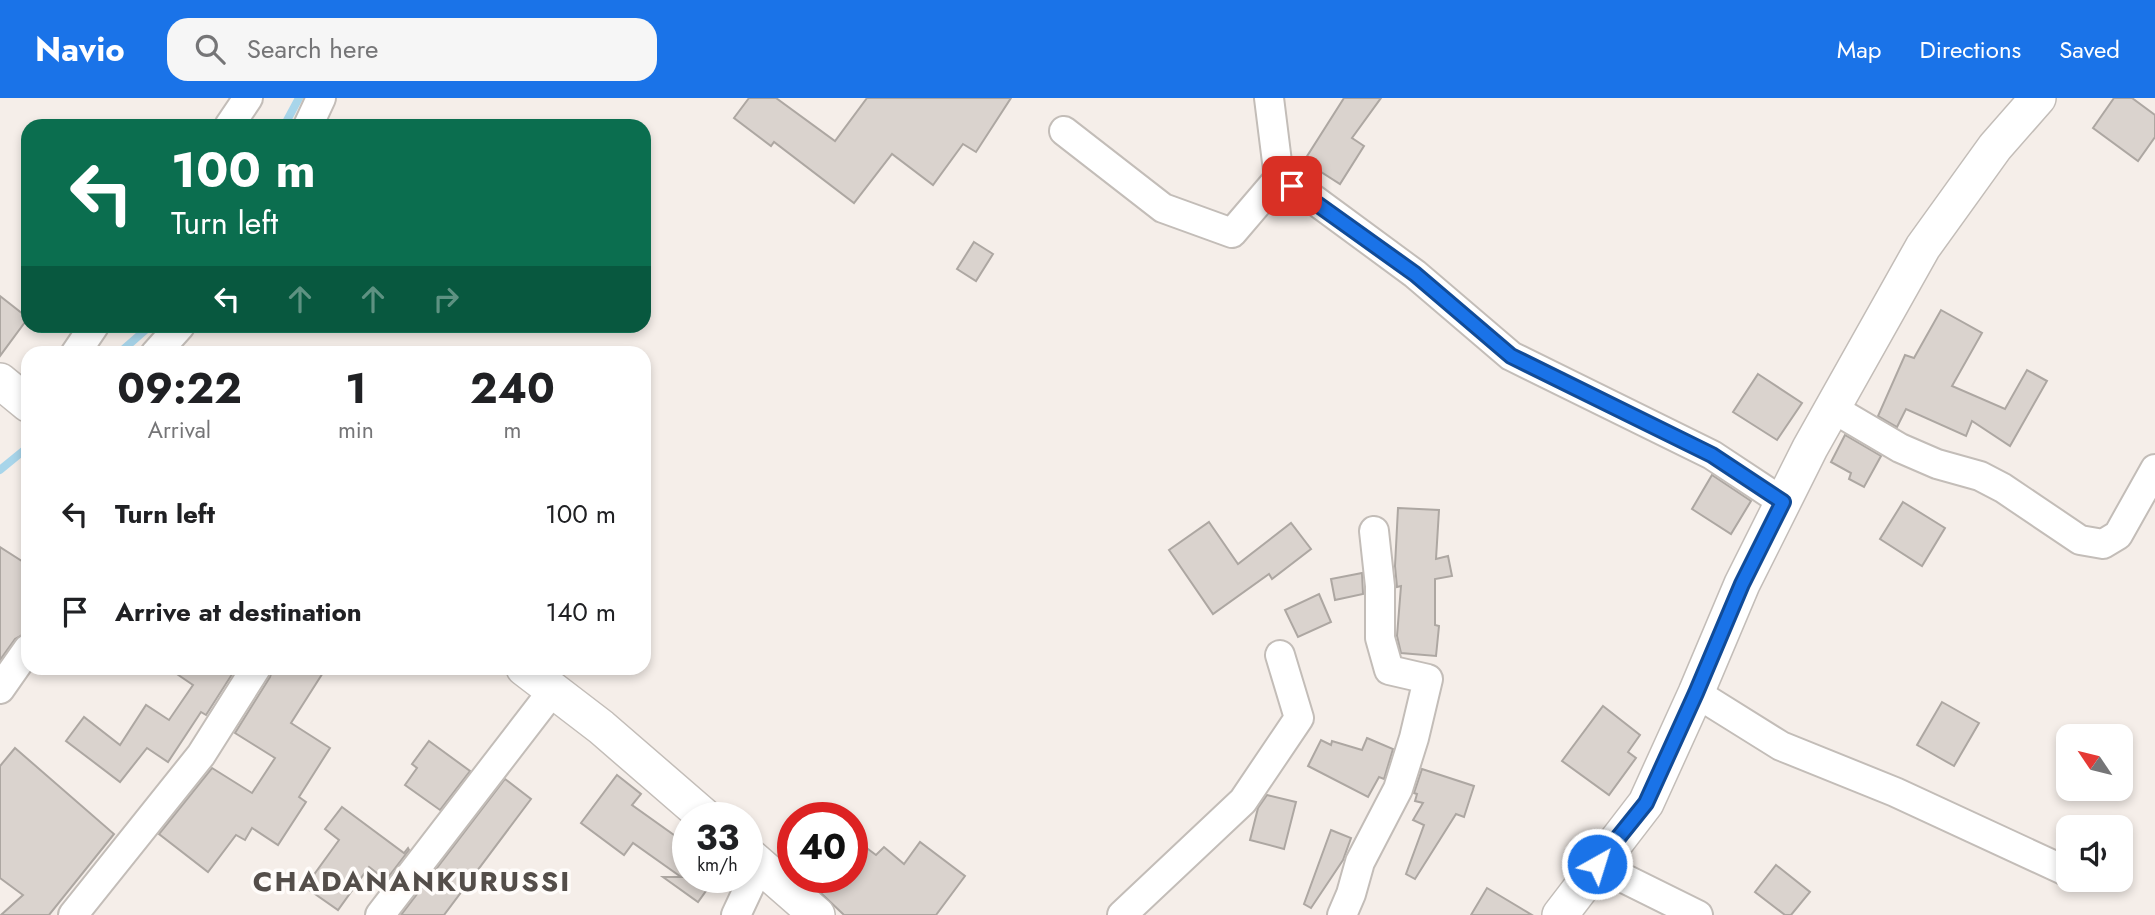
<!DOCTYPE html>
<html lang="en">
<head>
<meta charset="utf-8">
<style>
  body { margin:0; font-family:Jost,sans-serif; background:#f6f6f6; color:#202124; height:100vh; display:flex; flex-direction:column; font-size:26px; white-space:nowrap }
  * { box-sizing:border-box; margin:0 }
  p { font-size:23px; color:#757577 }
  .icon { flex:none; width:38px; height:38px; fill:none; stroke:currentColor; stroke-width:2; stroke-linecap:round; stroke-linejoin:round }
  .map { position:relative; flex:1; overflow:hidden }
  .panel { position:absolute; left:21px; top:248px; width:630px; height:329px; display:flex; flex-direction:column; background:#fff; border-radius:21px; box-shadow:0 4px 10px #0003 }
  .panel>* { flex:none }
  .guide { position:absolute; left:21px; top:21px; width:630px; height:214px; border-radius:21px; box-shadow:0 4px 10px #0003; background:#0b6e4f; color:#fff; overflow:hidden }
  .needle { width:46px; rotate:305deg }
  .buttons { position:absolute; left:2056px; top:626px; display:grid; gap:14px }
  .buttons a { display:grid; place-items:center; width:77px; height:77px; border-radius:14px; background:#fff; box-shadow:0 4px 10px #0003; font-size:35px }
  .speed { position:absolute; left:672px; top:704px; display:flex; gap:14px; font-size:35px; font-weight:700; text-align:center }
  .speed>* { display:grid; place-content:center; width:91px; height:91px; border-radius:50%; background:#fff; box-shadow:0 4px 10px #0003; line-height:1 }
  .speed small { font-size:18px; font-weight:400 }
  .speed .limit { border:10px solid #d22; background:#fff; color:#111 }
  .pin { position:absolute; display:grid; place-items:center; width:60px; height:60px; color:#fff; margin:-30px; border-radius:14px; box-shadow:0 4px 10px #0006 }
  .me { position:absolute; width:77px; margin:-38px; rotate:39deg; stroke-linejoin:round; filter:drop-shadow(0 0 5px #0008) }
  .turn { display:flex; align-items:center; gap:24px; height:147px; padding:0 35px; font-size:32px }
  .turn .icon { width:91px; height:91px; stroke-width:2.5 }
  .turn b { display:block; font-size:49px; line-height:60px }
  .lanes { display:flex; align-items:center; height:66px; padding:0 35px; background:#0003; justify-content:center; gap:35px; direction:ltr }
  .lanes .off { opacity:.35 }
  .eta { display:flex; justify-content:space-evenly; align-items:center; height:119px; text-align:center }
  .eta b { font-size:42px; font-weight:700; line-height:49px }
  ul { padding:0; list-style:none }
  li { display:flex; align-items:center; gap:21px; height:98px; padding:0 35px }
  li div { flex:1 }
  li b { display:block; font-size:26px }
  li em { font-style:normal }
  header { display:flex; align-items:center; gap:42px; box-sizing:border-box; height:98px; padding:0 35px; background:#1a73e8; color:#fff }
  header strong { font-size:33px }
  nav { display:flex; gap:38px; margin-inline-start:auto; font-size:24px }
  .search { width:490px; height:63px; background:#f6f6f6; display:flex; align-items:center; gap:18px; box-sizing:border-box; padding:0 24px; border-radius:21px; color:#757577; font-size:26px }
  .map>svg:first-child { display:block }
</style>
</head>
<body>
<header>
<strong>Navio</strong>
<div class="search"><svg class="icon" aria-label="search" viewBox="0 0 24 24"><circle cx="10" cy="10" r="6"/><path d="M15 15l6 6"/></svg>Search here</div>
<nav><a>Map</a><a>Directions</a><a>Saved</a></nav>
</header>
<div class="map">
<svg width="2155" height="817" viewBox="0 0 2155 817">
  <rect width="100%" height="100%" fill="#f5eee9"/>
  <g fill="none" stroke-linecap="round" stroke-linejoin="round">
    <!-- stream -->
    <g stroke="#a8d5ea" stroke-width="8">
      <polyline points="284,28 299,0"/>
      <polyline points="118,256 150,228"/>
      <polyline points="0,372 28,349"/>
    </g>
  </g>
  <!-- building -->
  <g fill="#dad3ce" stroke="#ada7a2" stroke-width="2">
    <polygon points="749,0 776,0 835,43 867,0 1011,0 976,54 963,46 933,87 892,56 854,105 774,44 771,48 734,20"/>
    <polygon points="1344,0 1381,0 1352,40 1364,48 1340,86 1304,63"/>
    <polygon points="2114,0 2132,0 2155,17 2155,39 2138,63 2093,30"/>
    <polygon points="974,144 993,156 976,183 957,171"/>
    <polygon points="0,198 28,220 0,258"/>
    <polygon points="1941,212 1982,235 1952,288 2005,311 2027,272 2047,283 2010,348 1972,323 1966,338 1906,311 1897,329 1878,318 1905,257 1914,260"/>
    <polygon points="1758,276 1802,305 1777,342 1733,314"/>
    <polygon points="1845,337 1881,358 1864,389 1849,381 1851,375 1831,364"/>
    <polygon points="1712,377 1751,403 1731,436 1692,411"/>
    <polygon points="1903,404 1945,430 1922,468 1880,441"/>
    <polygon points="1398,410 1439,412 1436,461 1448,458 1452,478 1435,481 1435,527 1439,528 1436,558 1401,555 1397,538 1401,488 1397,489 1395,468"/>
    <polygon points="1209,424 1238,466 1291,425 1311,451 1272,481 1269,476 1213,516 1169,452"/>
    <polygon points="0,449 28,467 28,534 15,541 0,562"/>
    <polygon points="1362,475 1363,496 1335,502 1331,481"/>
    <polygon points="1319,496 1331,524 1298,539 1285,512"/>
    <polygon points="168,570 236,570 206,617 201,614 168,664 147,650 120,684 66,643 84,619 120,647 146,607 169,622 193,587"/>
    <polygon points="273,570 326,570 291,625 330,650 299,699 306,704 278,747 252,730 245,742 236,737 208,774 159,736 212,670 252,695 275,660 235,635 270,579"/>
    <polygon points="1942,604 1979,625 1954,668 1917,647"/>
    <polygon points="1603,608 1640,637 1628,654 1636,660 1609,697 1562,663"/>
    <polygon points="1367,640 1393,651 1384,681 1379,679 1368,699 1308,668 1321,642 1331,647 1332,643 1362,652"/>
    <polygon points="429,643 470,673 440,712 405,687 417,670 412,666"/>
    <polygon points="15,650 114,736 49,817 1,817 23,797 0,780 0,668"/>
    <polygon points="1422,671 1474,688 1464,719 1456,716 1415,781 1406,776 1424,727 1413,722 1423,705 1415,703 1417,696 1414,695"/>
    <polygon points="617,677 641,696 632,707 688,747 688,779 716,779 698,804 663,779 681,779 633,745 624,757 581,725"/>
    <polygon points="505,681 531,701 444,817 401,817"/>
    <polygon points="1267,697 1296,704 1284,751 1250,742 1258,710"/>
    <polygon points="342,709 404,755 408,750 409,752 386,782 369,769 338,812 305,789 339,742 325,731"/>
    <polygon points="1331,732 1351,740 1343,762 1311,810 1304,806"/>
    <polygon points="852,739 876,757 884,749 904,766 920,744 965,778 936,817 844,817 804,779 852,779"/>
    <polygon points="1776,767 1810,794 1791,817 1785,817 1755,794"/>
    <polygon points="1487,790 1532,817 1471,817"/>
  </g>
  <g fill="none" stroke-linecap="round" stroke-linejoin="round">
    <!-- minor casing -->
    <g stroke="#c3bdb8" stroke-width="32">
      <g id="minor">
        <polyline points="1269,0 1279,80"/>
        <polyline points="229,28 248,0"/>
        <polyline points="308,28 321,0"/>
        <polyline points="1064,33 1163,110 1232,135 1279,80 1305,95 1415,176 1511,258 1712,357 1783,404"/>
        <polyline points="75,256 94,228"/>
        <polyline points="155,256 180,228"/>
        <polyline points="1832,310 1900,350 1937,366 1980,378 2003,390 2080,442 2103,446 2118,437 2155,371"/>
        <polyline points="0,591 28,551"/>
        <polyline points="1696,595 1781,648 1895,694 2068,774"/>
        <polyline points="1597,767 1698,817"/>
        <polyline points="73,817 201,657 256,570"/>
        <polyline points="380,817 554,591"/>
        <polyline points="736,817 759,768"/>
        <polyline points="1122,817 1243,703 1299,620 1280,557"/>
        <polyline points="1342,817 1351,796 1360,764 1398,691 1414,640 1428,581 1389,572 1380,540 1380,488 1374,433"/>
      </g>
    </g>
    <!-- tertiary casing -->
    <g stroke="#c3bdb8" stroke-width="38">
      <g id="tertiary">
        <polyline points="0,283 28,306"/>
        <polyline points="524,570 601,629 705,719"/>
        <polyline points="747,756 817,817"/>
        <polyline points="1560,817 1646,705 1696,595 1742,486 1810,350 1923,149 1995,49 2038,0"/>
      </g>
    </g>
    <!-- minor -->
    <use href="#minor" stroke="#fff" stroke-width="28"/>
    <!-- tertiary -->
    <use href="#tertiary" stroke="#fff" stroke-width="35"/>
  </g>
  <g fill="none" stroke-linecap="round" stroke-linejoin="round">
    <!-- route casing -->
    <g stroke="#114b97" stroke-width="18">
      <polyline id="route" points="1292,88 1415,176 1511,258 1712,357 1783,404 1742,486 1696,595 1646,705 1597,766"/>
    </g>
    <!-- route -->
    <use href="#route" stroke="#1a73e8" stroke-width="12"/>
  </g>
  <g text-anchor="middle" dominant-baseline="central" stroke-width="7" stroke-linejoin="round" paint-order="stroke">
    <!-- district labels -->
    <g font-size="28" font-weight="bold" letter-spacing="2" fill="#544e4a" stroke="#fffcfa">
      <text x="412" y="783">CHADANANKURUSSI</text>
    </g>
  </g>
</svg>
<div class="buttons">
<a><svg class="needle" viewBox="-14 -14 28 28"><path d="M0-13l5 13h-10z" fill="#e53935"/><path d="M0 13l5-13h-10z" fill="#757577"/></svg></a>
<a><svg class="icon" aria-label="sound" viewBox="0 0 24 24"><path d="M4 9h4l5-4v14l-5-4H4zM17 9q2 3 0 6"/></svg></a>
</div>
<div class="speed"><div>33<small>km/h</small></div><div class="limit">40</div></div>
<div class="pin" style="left:1292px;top:88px;background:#d93025"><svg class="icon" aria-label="arrive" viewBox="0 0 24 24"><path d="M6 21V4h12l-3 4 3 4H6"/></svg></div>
<svg class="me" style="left:1597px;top:766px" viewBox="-20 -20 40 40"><circle r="17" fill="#1a73e8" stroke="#fff" stroke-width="3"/><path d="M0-11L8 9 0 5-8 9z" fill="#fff"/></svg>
<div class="guide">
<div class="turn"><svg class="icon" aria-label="left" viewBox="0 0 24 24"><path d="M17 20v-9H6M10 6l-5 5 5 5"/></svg><div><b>100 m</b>Turn left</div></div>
<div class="lanes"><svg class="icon" aria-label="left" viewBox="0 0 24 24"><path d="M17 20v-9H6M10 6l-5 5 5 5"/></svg><svg class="icon off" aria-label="ahead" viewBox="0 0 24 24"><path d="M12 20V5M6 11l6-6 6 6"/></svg><svg class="icon off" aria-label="ahead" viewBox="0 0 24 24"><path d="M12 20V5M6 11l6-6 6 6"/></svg><svg class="icon off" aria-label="right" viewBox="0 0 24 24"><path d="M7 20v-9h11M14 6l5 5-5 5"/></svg></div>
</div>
<section class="panel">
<div class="eta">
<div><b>09:22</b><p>Arrival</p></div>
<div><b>1</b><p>min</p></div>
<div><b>240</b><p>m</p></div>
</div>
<ul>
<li><svg class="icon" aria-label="left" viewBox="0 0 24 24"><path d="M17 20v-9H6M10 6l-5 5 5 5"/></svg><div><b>Turn left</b></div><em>100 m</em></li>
<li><svg class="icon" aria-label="arrive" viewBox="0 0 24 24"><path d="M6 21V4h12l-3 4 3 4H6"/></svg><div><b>Arrive at destination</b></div><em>140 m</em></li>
</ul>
</section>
</div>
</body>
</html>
